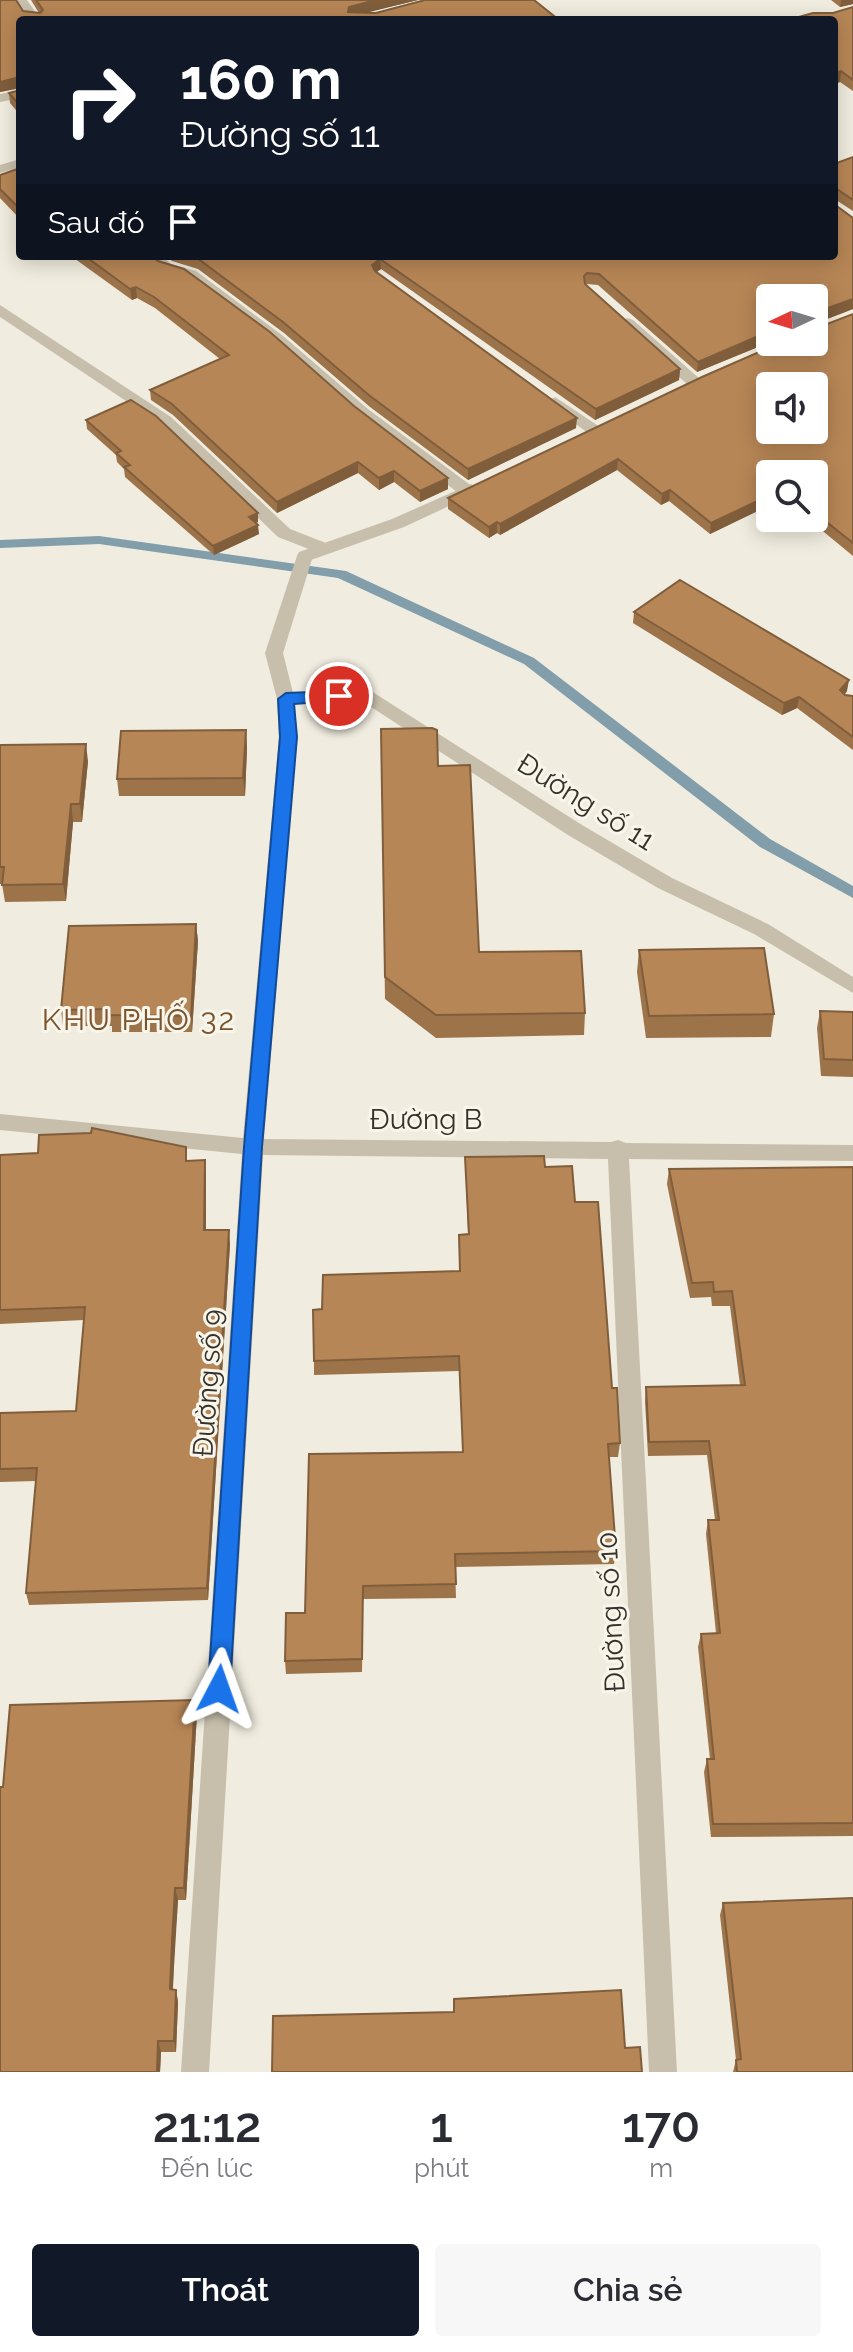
<!DOCTYPE html>
<html lang="vi">
<head>
<meta charset="utf-8">
<style>
  body { margin:0; font-family:Raleway,sans-serif; background:#f7f7f7; color:#2b2b33; height:100vh; display:flex; flex-direction:column; font-size:30px; white-space:nowrap }
  * { box-sizing:border-box; margin:0 }
  p { font-size:26px; color:#7c7c81 }
  .icon { flex:none; width:44px; height:44px; fill:none; stroke:currentColor; stroke-width:2; stroke-linecap:round; stroke-linejoin:round }
  .map { position:relative; height:2072px; overflow:hidden }
  .drawer { display:flex; flex-direction:column; background:#fff; flex:1 }
  .drawer>* { flex:none }
  .guide { position:absolute; left:16px; top:16px; width:822px; height:244px; border-radius:8px; box-shadow:0 4px 20px #0003; background:#111827; color:#fff; overflow:hidden }
  .needle { width:52px; rotate:266deg }
  .buttons { position:absolute; left:756px; top:284px; display:grid; gap:16px }
  .buttons a { display:grid; place-items:center; width:72px; height:72px; border-radius:8px; background:#fff; box-shadow:0 4px 20px #0003; font-size:40px }
  .pin { position:absolute; display:grid; place-items:center; width:68px; height:68px; color:#fff; margin:-34px; border:4px solid #fff; border-radius:50%; box-shadow:0 2px 8px #0007 }
  .me { position:absolute; width:88px; margin:-44px; rotate:4deg; stroke-linejoin:round; filter:drop-shadow(0 0 6px #0008) }
  .turn { display:flex; align-items:center; gap:28px; height:168px; padding:0 32px; font-size:36px }
  .turn .icon { width:104px; height:104px; stroke-width:2.5 }
  .turn b { display:block; font-size:56px; line-height:68px }
  .then { display:flex; align-items:center; height:76px; padding:0 32px; background:#0003; gap:16px; font-size:30px }
  .eta { display:flex; justify-content:space-evenly; align-items:center; height:136px; text-align:center }
  .eta b { font-size:48px; font-weight:600; line-height:56px }
  .cta { display:flex; gap:16px; margin-top:auto; padding:16px 32px }
  .cta a { flex:1; height:92px; border-radius:8px; background:#111827; color:#fff; font-size:32px; font-weight:600; line-height:92px; text-align:center }
  .cta a+a { background:#f7f7f7; color:#2b2b33 }
  .map>svg:first-child { display:block }
</style>
</head>
<body>
<div class="map">
<svg width="853" height="2072" viewBox="0 0 853 2072">
  <rect width="100%" height="100%" fill="#f0ecdf"/>
  <g fill="none" stroke-linecap="round" stroke-linejoin="round">
    <!-- stream -->
    <polygon fill="#819eaa" fill-rule="evenodd" points="99,536 346,571 534,658 770,839 853,886 853,898 760,847 524,664 338,578 99,544 0,548 0,540"/>
    <!-- lane -->
    <g fill="#c7bfac" fill-rule="evenodd">
      <polygon points="14,0 27,0 41,20 27,20"/>
      <polygon points="628,318 633,320 700,379 700,385 688,385 623,326 623,320"/>
      <polygon points="555,397 600,427 600,433 588,433 549,405 547,402"/>
      <polygon points="471,484 479,489 477,493 404,527 311,560 299,560 297,556 299,552 392,519"/>
    </g>
    <!-- street -->
    <g fill="#c7bfac" fill-rule="evenodd">
      <polygon points="20,90 20,98 0,102 0,94"/>
      <polygon points="20,159 20,167 0,173 0,165"/>
      <polygon points="146,256 162,256 171,264 196,271 282,335 368,409 473,487 473,495 461,495 356,415 272,341 186,277 161,270"/>
      <polygon points="0,305 171,417 290,529 331,545 333,549 331,553 319,553 278,537 159,423 0,317"/>
      <polygon points="305,551 313,556 283,653 293,693 371,691 582,825 672,878 768,924 853,977 853,993 754,934 658,888 568,835 362,701 295,704 297,737 264,1139 611,1142 618,1140 626,1143 853,1145 853,1161 629,1159 677,2072 649,2072 608,1159 263,1155 209,2072 181,2072 242,1154 0,1130 0,1114 243,1138 279,737 277,699 265,653 297,556"/>
    </g>
  </g>
  <!-- wall -->
  <g fill="#9d734a">
    <polygon points="0,0 23,11 39,13 31,0 418,0 368,12 559,20 20,20 20,88 0,92"/>
    <polygon points="831,0 853,0 853,4 840,7"/>
    <polygon points="853,7 853,91 840,82 834,84 833,13"/>
    <polygon points="20,90 20,115 10,103 9,93"/>
    <polygon points="853,157 853,211 836,200 834,200 834,164"/>
    <polygon points="20,168 20,219 0,198 0,175"/>
    <polygon points="853,218 853,309 814,324 770,298 770,342 697,372 598,285 586,284 585,285 680,369 679,380 595,420 381,269 377,272 576,428 468,480 370,407 284,333 198,269 172,261 166,256 834,256"/>
    <polygon points="71,256 152,256 448,478 448,489 420,502 394,482 379,490 358,473 277,513 173,415 151,400 150,390 220,359 155,308 137,298 132,300"/>
    <polygon points="853,314 853,556 807,518 814,518 814,474 770,474 770,505 710,534 669,501 661,505 617,470 500,535 497,533 489,538 448,509 448,498"/>
    <polygon points="86,420 258,513 258,522 256,523 259,534 214,555 125,477 124,469 117,462 116,455 87,429"/>
    <polygon points="634,612 847,691 845,694 845,695 853,696 853,750 797,708 782,715 633,623"/>
    <polygon points="381,729 438,766 479,952 585,1013 584,1035 436,1038 385,999"/>
    <polygon points="246,730 247,748 245,796 119,796 117,779"/>
    <polygon points="0,745 88,761 82,822 73,822 66,901 5,902 2,884 0,884"/>
    <polygon points="196,924 198,941 192,1032 112,1032 112,1026 63,1026 61,1010"/>
    <polygon points="639,950 774,1014 771,1037 646,1038 637,972"/>
    <polygon points="820,1011 853,1012 853,1077 821,1076 817,1028"/>
    <polygon points="0,1155 188,1161 205,1160 206,1174 206,1230 230,1244 208,1600 29,1605 26,1593 36,1481 0,1482 0,1413 76,1411 84,1320 0,1324"/>
    <polygon points="465,1157 545,1167 575,1202 612,1388 620,1443 618,1457 609,1457 616,1551 614,1564 455,1567 456,1598 363,1599 362,1672 286,1674 285,1661 305,1613 463,1452 459,1371 314,1375 314,1361 322,1309 460,1271 459,1235 468,1234"/>
    <polygon points="853,1167 853,1836 711,1837 704,1772 707,1759 710,1759 698,1647 701,1634 716,1633 706,1534 708,1520 715,1520 707,1455 648,1456 645,1401 646,1387 740,1385 730,1306 712,1306 711,1297 690,1298 667,1184 669,1169"/>
    <polygon points="195,1700 197,1713 186,1900 178,1900 174,1953 173,1990 176,1990 178,2002 176,2052 161,2052 160,2072 0,2072"/>
    <polygon points="723,1903 853,2072 733,2072 736,2060 720,1915"/>
  </g>
  <!-- shaded-wall -->
  <g fill="#805e3c">
    <polygon points="376,0 418,0 349,17 348,12 349,7"/>
    <polygon points="841,0 853,0 853,4 840,7"/>
    <polygon points="841,71 840,82 834,84 834,73"/>
    <polygon points="20,77 20,88 0,92 0,82"/>
    <polygon points="837,189 836,200 834,200 834,190"/>
    <polygon points="380,259 381,269 372,275 372,265"/>
    <polygon points="136,287 137,298 132,300 130,289"/>
    <polygon points="853,299 853,309 814,324 814,313"/>
    <polygon points="770,331 770,342 697,372 698,362"/>
    <polygon points="680,369 679,380 595,420 596,409"/>
    <polygon points="577,418 576,428 468,480 468,469"/>
    <polygon points="618,459 617,470 500,535 500,524"/>
    <polygon points="358,462 358,473 277,513 277,502"/>
    <polygon points="394,471 394,482 379,490 379,478"/>
    <polygon points="448,478 448,489 420,502 420,491"/>
    <polygon points="670,490 669,501 661,505 662,494"/>
    <polygon points="770,495 770,505 710,534 711,523"/>
    <polygon points="258,513 258,522 249,526 249,517"/>
    <polygon points="497,522 497,533 489,538 489,527"/>
    <polygon points="258,525 259,534 214,555 213,546"/>
    <polygon points="849,680 847,691 839,701 840,690"/>
    <polygon points="799,697 797,708 782,715 784,703"/>
    <polygon points="246,730 247,748 245,796 243,778"/>
    <polygon points="86,744 88,761 82,822 80,804"/>
    <polygon points="71,804 73,822 66,901 63,884"/>
    <polygon points="196,924 198,941 192,1032 191,1016"/>
    <polygon points="205,1160 206,1174 206,1244 204,1230"/>
    <polygon points="229,1230 230,1244 208,1600 207,1588"/>
    <polygon points="195,1700 197,1713 186,1900 184,1888"/>
    <polygon points="175,1888 178,1900 172,2001 170,1989"/>
    <polygon points="176,1990 178,2002 176,2052 174,2041"/>
    <polygon points="158,2041 161,2052 160,2072 157,2072"/>
  </g>
  <!-- building -->
  <g fill="#b78656" stroke="#805e3c" stroke-width="2" fill-rule="evenodd">
    <polygon points="0,0 16,0 23,11 40,13 43,10 36,0 376,0 349,7 348,12 376,13 425,0 534,0 559,20 20,20 20,77 0,82"/>
    <polygon points="853,7 853,80 841,71 834,73 834,20 788,20 813,13 833,13"/>
    <polygon points="20,90 20,106 9,93"/>
    <polygon points="853,157 853,200 837,189 834,190 834,164"/>
    <polygon points="20,168 20,209 0,189 0,175"/>
    <polygon points="834,204 853,218 853,299 814,313 814,322 814,298 770,298 770,331 698,362 599,274 587,273 584,276 585,284 680,369 596,409 380,259 372,265 375,271 577,418 468,469 370,396 283,322 197,258 191,256 834,256"/>
    <polygon points="85,256 152,256 158,261 184,269 270,332 354,406 448,478 420,491 394,471 379,478 358,462 277,502 172,404 150,390 229,355 154,297 136,287 130,289"/>
    <path d="M853 314V543L814 512V474H770V495L711 523 670 490 662 494 618 459 500 524 497 522 489 527 448 498 702 377 782 342H814V329ZM770 386H814V430H770Z"/>
    <polygon points="131,400 156,416 258,513 249,517 258,525 213,546 124,467 130,465 116,453 121,451 86,420"/>
    <polygon points="680,580 849,680 840,690 845,695 853,696 853,737 799,697 784,703 634,612"/>
    <polygon points="432,728 437,730 438,766 470,765 479,952 581,951 585,1013 436,1015 385,977 381,729"/>
    <polygon points="246,730 243,778 117,779 121,731"/>
    <polygon points="86,744 80,804 71,804 63,884 2,885 4,867 0,867 0,745"/>
    <polygon points="196,924 191,1016 110,1015 110,1009 61,1010 69,926"/>
    <polygon points="764,948 774,1014 649,1016 639,950"/>
    <polygon points="820,1011 853,1012 853,1060 824,1059"/>
    <polygon points="92,1128 186,1147 186,1161 205,1160 204,1230 229,1230 207,1588 26,1593 37,1468 0,1469 0,1413 76,1411 85,1307 0,1310 0,1155 38,1153 39,1135 91,1133"/>
    <polygon points="544,1156 545,1167 572,1166 575,1202 598,1202 612,1388 617,1388 620,1443 608,1444 616,1551 455,1554 456,1584 363,1586 362,1659 285,1661 286,1613 305,1613 309,1454 463,1452 459,1356 314,1361 313,1310 322,1309 323,1275 460,1271 459,1235 469,1234 465,1157"/>
    <polygon points="853,1167 853,1823 713,1824 707,1759 714,1759 701,1634 720,1633 708,1520 719,1520 709,1441 649,1442 646,1387 745,1385 732,1291 714,1292 713,1282 692,1283 669,1169"/>
    <polygon points="195,1700 184,1888 175,1888 172,1941 170,1989 176,1990 174,2041 158,2041 157,2072 0,2072 0,1787 3,1787 10,1705"/>
    <polygon points="853,1898 853,2072 737,2072 736,2060 741,2059 723,1903"/>
    <polygon points="621,1990 625,2048 640,2047 642,2072 272,2072 273,2016 454,2012 454,1999"/>
  </g>
  <!-- route -->
  <polygon fill="#1a73e8" stroke="#114b97" stroke-width="2" points="339,691 347,696 344,700 294,704 297,737 262,1147 230,1689 227,1696 219,1699 211,1696 208,1689 244,1147 280,737 278,699 286,693"/>
  <g text-anchor="middle" dominant-baseline="central" stroke-width="6" stroke-linejoin="round" paint-order="stroke">
    <!-- street labels -->
    <g font-size="28" fill="#36312a" stroke="#f8f5eb">
      <text transform="translate(586 802) rotate(32)">Đường số 11</text>
      <text x="426" y="1119">Đường B</text>
      <text transform="translate(208 1383) rotate(-86)">Đường số 9</text>
      <text transform="translate(611 1612) rotate(-93)">Đường số 10</text>
    </g>
    <!-- neighbourhood labels -->
    <g font-size="30" letter-spacing="2" fill="#7b532d" stroke="#f8f5eb">
      <text x="139" y="1019">KHU PHỐ 32</text>
    </g>
  </g>
</svg>
<div class="buttons">
<a><svg class="needle" viewBox="-14 -14 28 28"><path d="M0-13l5 13h-10z" fill="#e53935"/><path d="M0 13l5-13h-10z" fill="#7c7c81"/></svg></a>
<a><svg class="icon" aria-label="sound" viewBox="0 0 24 24"><path d="M4 9h4l5-4v14l-5-4H4zM17 9q2 3 0 6"/></svg></a>
<a><svg class="icon" aria-label="search" viewBox="0 0 24 24"><circle cx="10" cy="10" r="6"/><path d="M15 15l6 6"/></svg></a>
</div>
<div class="pin" style="left:339px;top:696px;background:#d93025"><svg class="icon" aria-label="arrive" viewBox="0 0 24 24"><path d="M6 21V4h12l-3 4 3 4H6"/></svg></div>
<svg class="me" style="left:219px;top:1689px" viewBox="-20 -20 40 40"><path d="M0-17L14 15 0 8-14 15z" fill="#1a73e8" stroke="#fff" stroke-width="4"/></svg>
<div class="guide">
<div class="turn"><svg class="icon" aria-label="right" viewBox="0 0 24 24"><path d="M7 20v-9h11M14 6l5 5-5 5"/></svg><div><b>160 m</b>Đường số 11</div></div>
<div class="then">Sau đó<svg class="icon" aria-label="arrive" viewBox="0 0 24 24"><path d="M6 21V4h12l-3 4 3 4H6"/></svg></div>
</div>
</div>
<section class="drawer">
<div class="eta">
<div><b>21:12</b><p>Đến lúc</p></div>
<div><b>1</b><p>phút</p></div>
<div><b>170</b><p>m</p></div>
</div>
<div class="cta"><a>Thoát</a><a>Chia sẻ</a></div>
</section>
</body>
</html>
